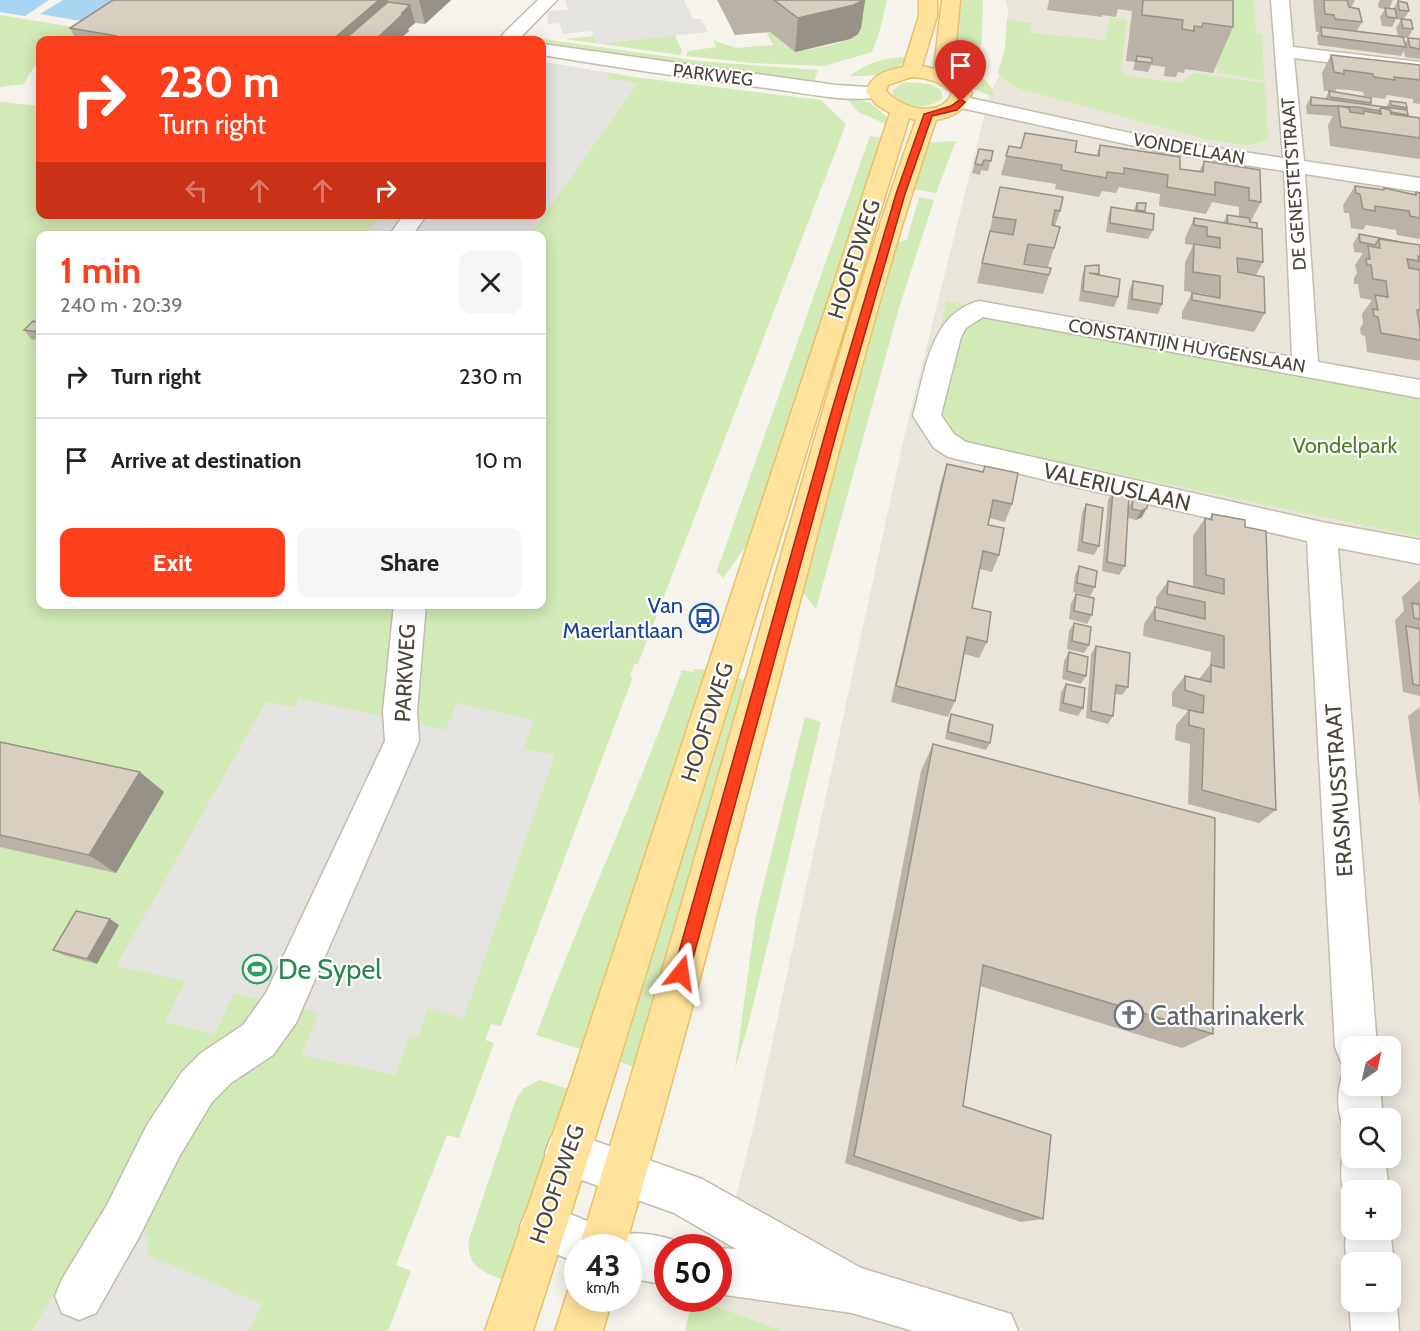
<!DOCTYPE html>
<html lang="en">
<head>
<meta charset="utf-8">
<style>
  body { margin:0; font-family:Cabin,sans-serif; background:#f6f6f6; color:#222; height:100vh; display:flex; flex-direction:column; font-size:22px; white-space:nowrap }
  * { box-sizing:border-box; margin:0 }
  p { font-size:20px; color:#767676 }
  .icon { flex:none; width:33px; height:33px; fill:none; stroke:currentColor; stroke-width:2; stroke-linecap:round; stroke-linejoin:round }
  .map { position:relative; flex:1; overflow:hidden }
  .panel { position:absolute; left:36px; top:231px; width:510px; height:378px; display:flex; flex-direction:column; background:#fff; border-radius:12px; box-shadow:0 3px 15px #0003 }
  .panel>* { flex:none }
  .top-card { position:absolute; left:36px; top:36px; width:510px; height:183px; border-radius:12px; box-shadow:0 3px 15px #0003; background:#fc3f1d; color:#fff; overflow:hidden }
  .needle { width:39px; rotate:34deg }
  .tools { position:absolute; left:1341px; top:1036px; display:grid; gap:12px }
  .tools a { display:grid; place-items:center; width:60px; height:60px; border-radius:12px; background:#fff; box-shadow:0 3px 15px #0003; font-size:30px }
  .speed { position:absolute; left:564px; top:1234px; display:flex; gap:12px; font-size:30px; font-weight:700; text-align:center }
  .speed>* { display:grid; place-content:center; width:78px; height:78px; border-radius:50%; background:#fff; box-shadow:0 3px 15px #0003; line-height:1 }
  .speed small { font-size:15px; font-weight:400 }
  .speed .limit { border:9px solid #d22; background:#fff; color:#111 }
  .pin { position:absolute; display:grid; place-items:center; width:51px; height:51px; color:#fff; margin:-62px -26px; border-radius:50% 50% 50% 0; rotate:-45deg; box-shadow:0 0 6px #0007 }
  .pin .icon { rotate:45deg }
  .me { position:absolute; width:66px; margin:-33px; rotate:15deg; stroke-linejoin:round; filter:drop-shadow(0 0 4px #0008) }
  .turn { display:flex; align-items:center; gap:21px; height:126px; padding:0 24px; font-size:27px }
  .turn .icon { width:78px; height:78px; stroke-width:2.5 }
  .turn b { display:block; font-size:42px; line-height:51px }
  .lanes { display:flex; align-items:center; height:57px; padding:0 24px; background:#0003; justify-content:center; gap:30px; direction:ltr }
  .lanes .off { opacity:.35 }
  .round { display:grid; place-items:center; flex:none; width:63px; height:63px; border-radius:12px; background:#f6f6f6 }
  .overview { display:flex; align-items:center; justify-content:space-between; height:102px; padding:0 24px }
  h1 { font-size:36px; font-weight:800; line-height:45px; color:#fc3f1d }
  .primary-button { display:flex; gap:12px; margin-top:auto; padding:12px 24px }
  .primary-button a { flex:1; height:69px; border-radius:12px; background:#fc3f1d; color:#fff; font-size:24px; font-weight:800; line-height:69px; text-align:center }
  .primary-button a+a { background:#f6f6f6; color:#222 }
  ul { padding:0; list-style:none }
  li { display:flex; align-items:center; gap:18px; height:84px; padding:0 24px; border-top:2px solid #e0e0e0 }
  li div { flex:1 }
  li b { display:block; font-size:22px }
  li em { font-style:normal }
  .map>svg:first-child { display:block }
</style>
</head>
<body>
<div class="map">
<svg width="1420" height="1331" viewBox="0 0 1420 1331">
  <rect width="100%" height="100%" fill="#f6f3ec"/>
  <!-- residential -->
  <path fill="#eae5da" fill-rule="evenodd" d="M1006 0H1420V1331H701L709 1299H718L719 1263 755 1121 906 429 990 93 1003 69 1008 9ZM1352 1047H1390V1086H1352ZM1352 1119H1390V1158H1352ZM1352 1191H1390V1230H1352ZM1352 1263H1390V1302H1352Z"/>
  <!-- green -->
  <g fill="#d2eab5" fill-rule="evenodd">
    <path d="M843 0H887L879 34 872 52 824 66 752 63 686 56 688 51 716 47 713 40 736 48 773 45 766 31 770 32 795 52C811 48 858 44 861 27Z"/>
    <polygon points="957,0 983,0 982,38 978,61 951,53"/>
    <polygon points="1221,0 1254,0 1256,33 1262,34 1264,80 1217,73 1218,2"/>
    <polygon points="0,15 85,29 70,40 40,40 40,63 33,68 24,84 0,87"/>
    <polygon points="1110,18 1127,20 1121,70 1129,76 1180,83 1193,73 1265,83 1268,139 1248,146 1206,139 1020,89 1010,84 998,73 1005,48 1007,20 1032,23 1030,33 1105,40"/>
    <polygon points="675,35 682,51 680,55 565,39 594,36 597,44"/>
    <polygon points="522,36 699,61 818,70 814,82 635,60 542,45 542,40 523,40"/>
    <path d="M907 57C894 76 871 76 850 76 866 63 886 57 907 57Z"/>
    <path d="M542 62 642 78 821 100 846 124 638 664H634L630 676 633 677 501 1026 491 1024 485 1040 494 1043 459 1138 447 1135 396 1265 411 1271 388 1331H0V102L40 106V214H542ZM40 236H542V604H40Z"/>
    <path d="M953 63C970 69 992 78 994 97 976 90 958 84 953 63Z"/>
    <path d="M906 82 930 84 941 90 943 98C931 110 896 110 892 91L900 84Z"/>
    <polygon points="847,98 869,102 886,116 888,125 858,112"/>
    <polygon points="870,136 883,138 752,538 723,578 717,571"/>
    <polygon points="956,141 936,193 913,189 926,143"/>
    <polygon points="919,197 934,200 899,308 816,609 801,590 897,243 907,239"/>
    <polygon points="946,301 1420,389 1420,537 967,442 960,438 923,430"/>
    <path d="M694 669 709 670 583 1050 536 1035C582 912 638 793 682 670L693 672Z"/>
    <polygon points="732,677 750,681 635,1067 613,1060"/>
    <polygon points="805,717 821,722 749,1022 735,1069 756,915"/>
    <path d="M540 1080 569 1089 506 1281C485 1273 465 1267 469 1239L516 1099 524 1088Z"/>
    <polygon points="692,1299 697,1299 782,1331 685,1331"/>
  </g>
  <!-- parking -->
  <g fill="#e5e3e0">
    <polygon points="565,0 684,0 693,19 701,19 708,32 597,44 592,31 563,34 559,23 548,24 547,11 568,10"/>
    <polygon points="542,62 611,73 607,78 638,83 530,235 364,235 383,215 542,214"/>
    <polygon points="299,698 445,730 457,703 534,720 524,749 555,755 464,1018 428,1009 418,1037 410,1036 395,1075 301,1055 319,1013 310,1011 234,993 215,1034 165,1022 185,981 116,966 266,702 294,707"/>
    <polygon points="105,1207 148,1235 148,1255 262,1304 249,1331 32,1331"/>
  </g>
  <!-- water -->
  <g fill="#a9d4f2">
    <polygon points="0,0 49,0 25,16 0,12"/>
    <polygon points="63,0 149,0 110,26 40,14"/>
  </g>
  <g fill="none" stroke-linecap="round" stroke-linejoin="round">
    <!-- minor casing -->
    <g stroke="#c2bbae" stroke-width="3">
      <g id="minor">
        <polygon points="538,0 557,0 521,37 522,40 504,40 502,36 505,32"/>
        <path d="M1271 0H1289L1293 47 1420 62V74L1294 58 1304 161 1420 178V192L1305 174 1318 362 1420 380V398L983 317 966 328 961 337 941 415 954 434 966 442 1322 522 1420 540V564L1338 548 1377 1047H1352V1066L1341 1062 1335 1047 1307 541 948 457 934 448 913 416C925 374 929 314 979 301L1292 357 1284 171 1162 152 961 108 954 106 951 102 954 98 961 96 1162 140 1283 158Z"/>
        <path d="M542 44 836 85 883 88 886 92 883 96C851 104 806 93 773 89 696 79 619 68 542 55Z"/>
        <polygon points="404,214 427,214 412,236 389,236"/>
        <polygon points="394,604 426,604 417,711 419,741 296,1023 273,1055 231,1083 212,1102 179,1157 139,1237 96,1313 79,1320 62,1313 55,1296 62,1279 107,1205 147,1125 182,1072 201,1053 243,1025 266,993 385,741 383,711"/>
        <path d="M1352 1068V1086H1380L1383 1119H1352V1137L1346 1134C1337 1113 1335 1092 1344 1071Z"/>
        <polygon points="567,1131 702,1179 861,1268 1011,1314 1018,1331 913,1331 852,1313 718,1294 718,1248 714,1248 736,1249 674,1213 551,1169 545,1153 551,1137"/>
        <path d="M1352 1140V1158H1385L1389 1191H1352V1208C1338 1190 1339 1162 1347 1142Z"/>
        <path d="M543 1203 614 1232 617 1236C632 1230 674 1235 686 1248H668V1285L628 1278V1248H578V1263L527 1242 520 1226 527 1210Z"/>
        <path d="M1352 1214V1230L1390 1229 1394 1263 1390 1270V1263H1352V1275C1343 1255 1343 1234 1352 1214Z"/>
        <polygon points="1390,1286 1397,1302 1399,1331 1351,1331 1349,1302 1352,1296 1352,1302 1390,1302"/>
      </g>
    </g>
    <!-- major casing -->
    <g stroke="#e6c16a" stroke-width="3">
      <g id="major">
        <path d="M919 0H937V16L922 66 934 69 942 0H960L953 74 964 83 972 93C964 111 955 116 936 120 886 267 848 417 809 567 749 794 690 1022 625 1248H579C649 1022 713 794 778 566 821 417 863 266 916 120L909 118 611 1087 533 1331H485L569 1087 890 113 877 105 866 92C872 74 885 71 903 67L919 16ZM911 77C927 78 941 81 952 93 941 119 901 109 886 91L888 85Z"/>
        <polygon points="578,1279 578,1299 612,1299 603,1331 555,1331 571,1282"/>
      </g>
    </g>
    <!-- minor -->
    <use href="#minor" fill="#fff" fill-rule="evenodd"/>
    <!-- major -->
    <use href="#major" fill="#ffe39c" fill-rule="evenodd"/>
  </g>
  <!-- wall -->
  <g fill="#bab2a6" fill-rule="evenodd">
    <polygon points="113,0 451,0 425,24 415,23 408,29 409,31 399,40 76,40 70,28"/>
    <polygon points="717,0 865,0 861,28 858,34 850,39 795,52 770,32 735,35"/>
    <polygon points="1049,0 1233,0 1233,27 1213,73 1185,69 1184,73 1178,72 1176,77 1164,76 1165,67 1151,65 1148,72 1133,70 1135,62 1126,61 1132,11 1118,9 1116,17 1102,15 1102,17 1047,10"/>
    <path d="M1313 0H1355L1351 8 1362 22 1357 31 1398 36 1396 28 1401 20 1396 19 1392 27 1382 26 1380 17 1385 9 1379 8 1378 4 1380 0H1393L1389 9H1393L1398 1 1409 11 1404 19 1413 29 1408 38 1420 39V59L1405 57 1404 51 1401 56 1318 45 1317 36 1319 32H1316ZM1404 38H1408L1405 43Z"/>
    <polygon points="1331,55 1420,65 1420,104 1413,103 1413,99 1387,95 1385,99 1364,96 1363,92 1349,90 1336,89 1335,92 1371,103 1370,105 1386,107 1390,101 1407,108 1406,110 1408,115 1408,116 1420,118 1420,159 1330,146 1328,125 1333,116 1307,114 1306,106 1311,97 1325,99 1329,91 1324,91 1322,73"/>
    <polygon points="1025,133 1075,152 1096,156 1100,145 1180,169 1199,172 1204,161 1260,170 1261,202 1251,221 1250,221 1257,229 1263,262 1256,275 1265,313 1254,332 1182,319 1182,312 1192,293 1210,296 1210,295 1184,291 1185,263 1193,245 1185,244 1185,238 1194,218 1223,223 1227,215 1239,217 1239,207 1212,202 1206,214 1159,206 1160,194 1119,187 1116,193 1102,191 1099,197 1055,189 1056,184 1001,175 1009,146 1021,148"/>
    <polygon points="979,149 993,151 988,171 981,170 980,175 972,173"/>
    <polygon points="1355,186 1382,189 1384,188 1414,194 1416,192 1420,193 1420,239 1397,235 1396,230 1366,225 1363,230 1351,228 1349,213 1344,213 1343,205"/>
    <polygon points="1000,187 1060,211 1055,226 1054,248 1048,267 1024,263 1049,275 1043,294 977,283"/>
    <polygon points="1137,203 1145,211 1144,213 1153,230 1148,239 1106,232 1108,217 1111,207 1133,211"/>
    <polygon points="1359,234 1420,245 1420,322 1419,323 1420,329 1420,360 1419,361 1367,352 1365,336 1361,335 1360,328 1363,324 1362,314 1372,300 1360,298 1358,284 1354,284 1354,278 1357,273 1355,265 1363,253 1354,252 1353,244"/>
    <polygon points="1085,266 1099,274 1099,275 1118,297 1114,307 1079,301 1082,276"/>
    <polygon points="1133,281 1162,304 1158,314 1127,309 1129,291"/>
    <polygon points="40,323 40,341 31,339 24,330"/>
    <polygon points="947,464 983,472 985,466 1012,504 1005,522 989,518 988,525 999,555 992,572 980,569 972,608 987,642 979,658 964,654 955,701 948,717 891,702 941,482"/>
    <polygon points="1113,491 1128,508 1133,499 1148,502 1142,517 1136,520 1128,518 1125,566 1119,575 1102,571 1108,500"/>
    <polygon points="1086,504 1099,546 1094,555 1077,551 1082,513"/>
    <polygon points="1212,514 1245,527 1276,810 1259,823 1188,804 1190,744 1175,740 1176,725 1188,711 1172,706 1172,692 1185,676 1199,679 1210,665 1211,652 1143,636 1144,624 1155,607 1156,607 1156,598 1168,581 1193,587 1193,536 1205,518 1209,519"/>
    <polygon points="1079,566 1095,587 1090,596 1073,592 1075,575"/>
    <polygon points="1420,580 1420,696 1403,692 1395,620 1404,611 1402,597"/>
    <polygon points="1076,594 1092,615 1087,624 1069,619 1071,603"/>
    <polygon points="1074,623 1089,645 1084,653 1067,649 1069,631"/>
    <polygon points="1096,646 1128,687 1122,695 1115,694 1113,716 1108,724 1086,718 1091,654"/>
    <polygon points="1069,652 1086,676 1081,684 1062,679 1064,661"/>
    <polygon points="1066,684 1083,708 1078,716 1059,711 1061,692"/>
    <polygon points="1420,707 1420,805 1408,716"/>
    <polygon points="951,714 990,743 986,750 945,739 948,722"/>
    <polygon points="0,742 164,792 116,873 0,847"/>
    <polygon points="933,744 1213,1034 1182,1048 980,986 963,1106 1043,1219 1021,1222 845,1163 921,771"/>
    <polygon points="119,925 97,964 63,955 53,950"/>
  </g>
  <!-- shaded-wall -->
  <g fill="#979187">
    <polygon points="379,0 388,0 393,20 370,40 332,40"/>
    <polygon points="419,0 451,0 425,24"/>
    <polygon points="863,0 865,0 861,28 858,34 850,39 795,52 798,18"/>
    <polygon points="410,5 415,23 408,29 409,31 399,40 375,40"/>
    <polygon points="1147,508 1142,517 1136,520 1141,511"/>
    <polygon points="140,772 164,792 116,873 89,855"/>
    <polygon points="110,919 119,925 97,964 87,959"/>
  </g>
  <!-- building -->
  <g fill="#d8cfc1" stroke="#979187" stroke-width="1.5">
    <polygon points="113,0 379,0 332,40 109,40 116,36 70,28"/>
    <polygon points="774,0 863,0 854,5 798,18"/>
    <polygon points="1143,0 1233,0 1233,27 1203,23 1202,27 1194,26 1194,31 1182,29 1183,20 1142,15"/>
    <polygon points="1324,0 1347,0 1349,7 1359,9 1362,22 1335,19 1334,15 1325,14"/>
    <polygon points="1398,1 1407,3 1409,11 1399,10"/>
    <polygon points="388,2 410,5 402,13 404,13 375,40 344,40"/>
    <polygon points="1385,8 1395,9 1397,18 1387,17"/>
    <polygon points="1401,19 1411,20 1413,29 1403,28"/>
    <polygon points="1321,27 1403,37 1406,47 1322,36"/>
    <polygon points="1408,38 1420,39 1420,49 1410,47"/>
    <polygon points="1331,55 1420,65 1420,80 1394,77 1395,80 1374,77 1373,74 1344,70 1344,74 1334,72"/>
    <polygon points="1137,56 1152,58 1152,63 1136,61"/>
    <polygon points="1329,91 1371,98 1371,103 1330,97"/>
    <polygon points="1311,97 1407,110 1408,115 1391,112 1390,110 1382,108 1380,109 1380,111 1357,107 1311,105"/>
    <polygon points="1390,101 1406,103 1407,108 1391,105"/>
    <polygon points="1338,106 1349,108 1350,112 1364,114 1364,111 1381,114 1380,109 1382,108 1390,110 1391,114 1420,118 1420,138 1341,127"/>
    <polygon points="1025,133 1077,141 1075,152 1086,154 1099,156 1100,145 1180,157 1180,169 1203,172 1204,161 1260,170 1261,202 1249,200 1249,188 1215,182 1215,195 1167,187 1168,175 1124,168 1124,174 1107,172 1106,178 1061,170 1062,165 1006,156 1009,146 1021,148"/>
    <polygon points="979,149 993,151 991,161 984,160 982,165 975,164"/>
    <polygon points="1355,186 1384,190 1384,188 1416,195 1416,192 1420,193 1420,218 1410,216 1409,211 1375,206 1375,211 1363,209 1360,194 1356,193"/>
    <polygon points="1000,187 1063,197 1060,211 1055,210 1052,225 1060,227 1054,248 1028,244 1024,264 1051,268 1049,275 982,263 990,231 1013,235 1016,220 993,217"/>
    <polygon points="1137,203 1146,203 1145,211 1137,210"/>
    <polygon points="1111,207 1154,214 1153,230 1110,223"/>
    <polygon points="1227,215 1249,218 1250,222 1257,223 1257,229 1228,224"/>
    <polygon points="1194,218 1262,229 1263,262 1237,258 1238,272 1264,277 1265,313 1192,300 1192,293 1220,298 1220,276 1193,272 1194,244 1220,248 1220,238 1207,236 1207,227 1194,225"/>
    <polygon points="1359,234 1400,242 1379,239 1375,245 1360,242"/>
    <polygon points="1379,239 1420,245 1420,257 1418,256 1419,261 1407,259 1409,268 1420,270 1420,310 1417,310 1420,329 1420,340 1381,333 1378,317 1374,316 1373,309 1378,310 1375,295 1388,297 1386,281 1373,279 1371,265 1367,265 1366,259 1370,259 1368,246 1380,248"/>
    <polygon points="1099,265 1099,274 1089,273 1120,279 1118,297 1083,291 1085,266"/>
    <polygon points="1133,281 1163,286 1162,304 1132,299"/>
    <polygon points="33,321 40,323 40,327 38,329 40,332 39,332 24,330"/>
    <polygon points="947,464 983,472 985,466 1018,473 1012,504 993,500 988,525 1004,528 999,555 983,551 972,608 991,612 987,642 967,637 955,701 896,686"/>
    <polygon points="1113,491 1129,495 1125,566 1107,562"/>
    <polygon points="1133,499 1148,502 1147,508 1141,511 1132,509"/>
    <polygon points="1086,504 1103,508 1099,546 1082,542"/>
    <polygon points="1212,514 1245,520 1245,527 1266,531 1276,810 1202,790 1204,729 1189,725 1189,710 1203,713 1204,696 1185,690 1185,676 1211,682 1211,665 1224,668 1224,636 1155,620 1155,607 1205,619 1205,602 1167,594 1168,581 1224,594 1224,579 1206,575 1205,518 1212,520"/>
    <polygon points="1079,566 1097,571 1095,587 1077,583"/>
    <polygon points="1076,594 1094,598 1092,615 1074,611"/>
    <polygon points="1412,603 1420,605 1420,619 1414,618"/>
    <polygon points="1074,623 1091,627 1089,645 1072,641"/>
    <polygon points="1406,626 1420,629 1420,686 1413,684"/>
    <polygon points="1096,646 1130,653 1128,687 1116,685 1113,716 1091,711"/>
    <polygon points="1069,652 1088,657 1086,676 1067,671"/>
    <polygon points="1066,684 1085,688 1083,708 1063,703"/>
    <polygon points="951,714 993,725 990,743 948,732"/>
    <polygon points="0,742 140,772 89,855 0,835"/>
    <polygon points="933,744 1215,818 1213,1034 983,965 963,1106 1051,1135 1043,1219 854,1156"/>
    <polygon points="76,911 110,919 87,959 53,950"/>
  </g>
  <!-- route -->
  <polygon fill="#fc3f1d" stroke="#a42913" stroke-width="1.5" points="961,99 965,102 957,110 932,116 905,194 840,420 689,973 687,978 681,981 675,978 673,973 829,420 896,194 924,114 951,106"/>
  <!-- icons -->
  <defs>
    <g id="bus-ring" transform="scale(1.5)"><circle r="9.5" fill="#fff" stroke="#1a4fb4" stroke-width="1.5"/><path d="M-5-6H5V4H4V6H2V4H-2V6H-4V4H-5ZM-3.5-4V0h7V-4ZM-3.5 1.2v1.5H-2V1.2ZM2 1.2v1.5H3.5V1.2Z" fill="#1a4fb4"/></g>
    <g id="stadium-ring" transform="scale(1.5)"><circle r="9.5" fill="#fff" stroke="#2e9e5b" stroke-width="1.5"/><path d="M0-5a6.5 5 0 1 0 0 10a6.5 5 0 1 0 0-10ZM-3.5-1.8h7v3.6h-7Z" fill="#2e9e5b"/></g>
    <g id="church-ring" transform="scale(1.5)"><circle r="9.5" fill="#fff" stroke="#6b7280" stroke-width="1.5"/><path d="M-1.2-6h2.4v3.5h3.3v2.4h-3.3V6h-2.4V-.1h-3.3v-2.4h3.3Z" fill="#6b7280"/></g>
  </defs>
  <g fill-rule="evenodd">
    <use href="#bus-ring" x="704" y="618"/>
    <use href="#stadium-ring" x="257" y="969"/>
    <use href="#church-ring" x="1129" y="1015"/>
  </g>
  <g text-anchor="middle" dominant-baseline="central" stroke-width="4.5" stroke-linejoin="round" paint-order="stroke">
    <!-- far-street labels -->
    <g font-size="18" fill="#4b4439" stroke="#fff">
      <text transform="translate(713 75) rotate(7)">PARKWEG</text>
      <text transform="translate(1189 149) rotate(10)">VONDELLAAN</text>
      <text transform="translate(1294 184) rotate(-94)">DE GENESTETSTRAAT</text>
      <text transform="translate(1187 346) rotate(10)">CONSTANTIJN HUYGENSLAAN</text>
    </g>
    <!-- street labels -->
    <g font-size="22" fill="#4b4439" stroke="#fff">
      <text transform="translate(854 259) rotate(-72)">HOOFDWEG</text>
      <text transform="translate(1117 487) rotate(13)">VALERIUSLAAN</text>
      <text transform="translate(405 673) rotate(-87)">PARKWEG</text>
      <text transform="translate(707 722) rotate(-72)">HOOFDWEG</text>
      <text transform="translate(1339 790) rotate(-94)">ERASMUSSTRAAT</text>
      <text transform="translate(557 1184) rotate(-71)">HOOFDWEG</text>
    </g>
    <!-- park labels -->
    <g font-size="22" fill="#4a7f2a" stroke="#fff">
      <text x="1345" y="445">Vondelpark</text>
    </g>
    <!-- transit labels -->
    <g font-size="22" fill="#164399" stroke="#fff" text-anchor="end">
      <text x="683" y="605">Van<tspan x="683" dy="25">Maerlantlaan</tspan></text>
    </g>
    <!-- near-leisure labels -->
    <g font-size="27" fill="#27864d" stroke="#fff" text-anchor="start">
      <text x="278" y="969">De Sypel</text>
    </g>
    <!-- near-worship labels -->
    <g font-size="27" fill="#5b616d" stroke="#fff" text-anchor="start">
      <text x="1150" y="1015">Catharinakerk</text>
    </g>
  </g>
</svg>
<div class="tools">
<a><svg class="needle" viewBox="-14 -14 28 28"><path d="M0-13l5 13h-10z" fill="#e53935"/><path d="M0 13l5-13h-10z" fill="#767676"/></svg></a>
<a><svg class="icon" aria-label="search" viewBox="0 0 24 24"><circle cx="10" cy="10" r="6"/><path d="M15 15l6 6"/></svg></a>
<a>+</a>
<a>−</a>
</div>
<div class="speed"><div>43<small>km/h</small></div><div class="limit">50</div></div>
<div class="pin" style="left:961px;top:102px;background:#d93025"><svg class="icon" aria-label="arrive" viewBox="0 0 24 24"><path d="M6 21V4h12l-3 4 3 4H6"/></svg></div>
<svg class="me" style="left:681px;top:973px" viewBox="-20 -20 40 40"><path d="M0-17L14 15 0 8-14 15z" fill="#fc3f1d" stroke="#fff" stroke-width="4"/></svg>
<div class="top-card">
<div class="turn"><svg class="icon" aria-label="right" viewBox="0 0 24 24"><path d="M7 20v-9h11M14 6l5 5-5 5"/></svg><div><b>230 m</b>Turn right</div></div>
<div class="lanes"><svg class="icon off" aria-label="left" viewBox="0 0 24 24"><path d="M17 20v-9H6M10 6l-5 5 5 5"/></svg><svg class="icon off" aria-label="ahead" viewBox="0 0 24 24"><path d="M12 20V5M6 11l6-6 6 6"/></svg><svg class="icon off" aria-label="ahead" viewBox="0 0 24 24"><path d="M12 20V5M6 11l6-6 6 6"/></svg><svg class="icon" aria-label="right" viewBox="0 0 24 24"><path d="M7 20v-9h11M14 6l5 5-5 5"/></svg></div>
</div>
<section class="panel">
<div class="overview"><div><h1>1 min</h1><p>240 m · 20:39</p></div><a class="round"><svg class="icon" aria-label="close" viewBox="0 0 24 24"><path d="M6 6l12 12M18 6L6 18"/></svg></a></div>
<ul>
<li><svg class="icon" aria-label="right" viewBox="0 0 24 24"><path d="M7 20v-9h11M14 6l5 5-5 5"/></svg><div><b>Turn right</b></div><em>230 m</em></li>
<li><svg class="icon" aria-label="arrive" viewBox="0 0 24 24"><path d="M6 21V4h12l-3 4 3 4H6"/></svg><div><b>Arrive at destination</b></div><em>10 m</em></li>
</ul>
<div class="primary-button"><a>Exit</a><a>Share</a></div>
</section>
</div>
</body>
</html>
